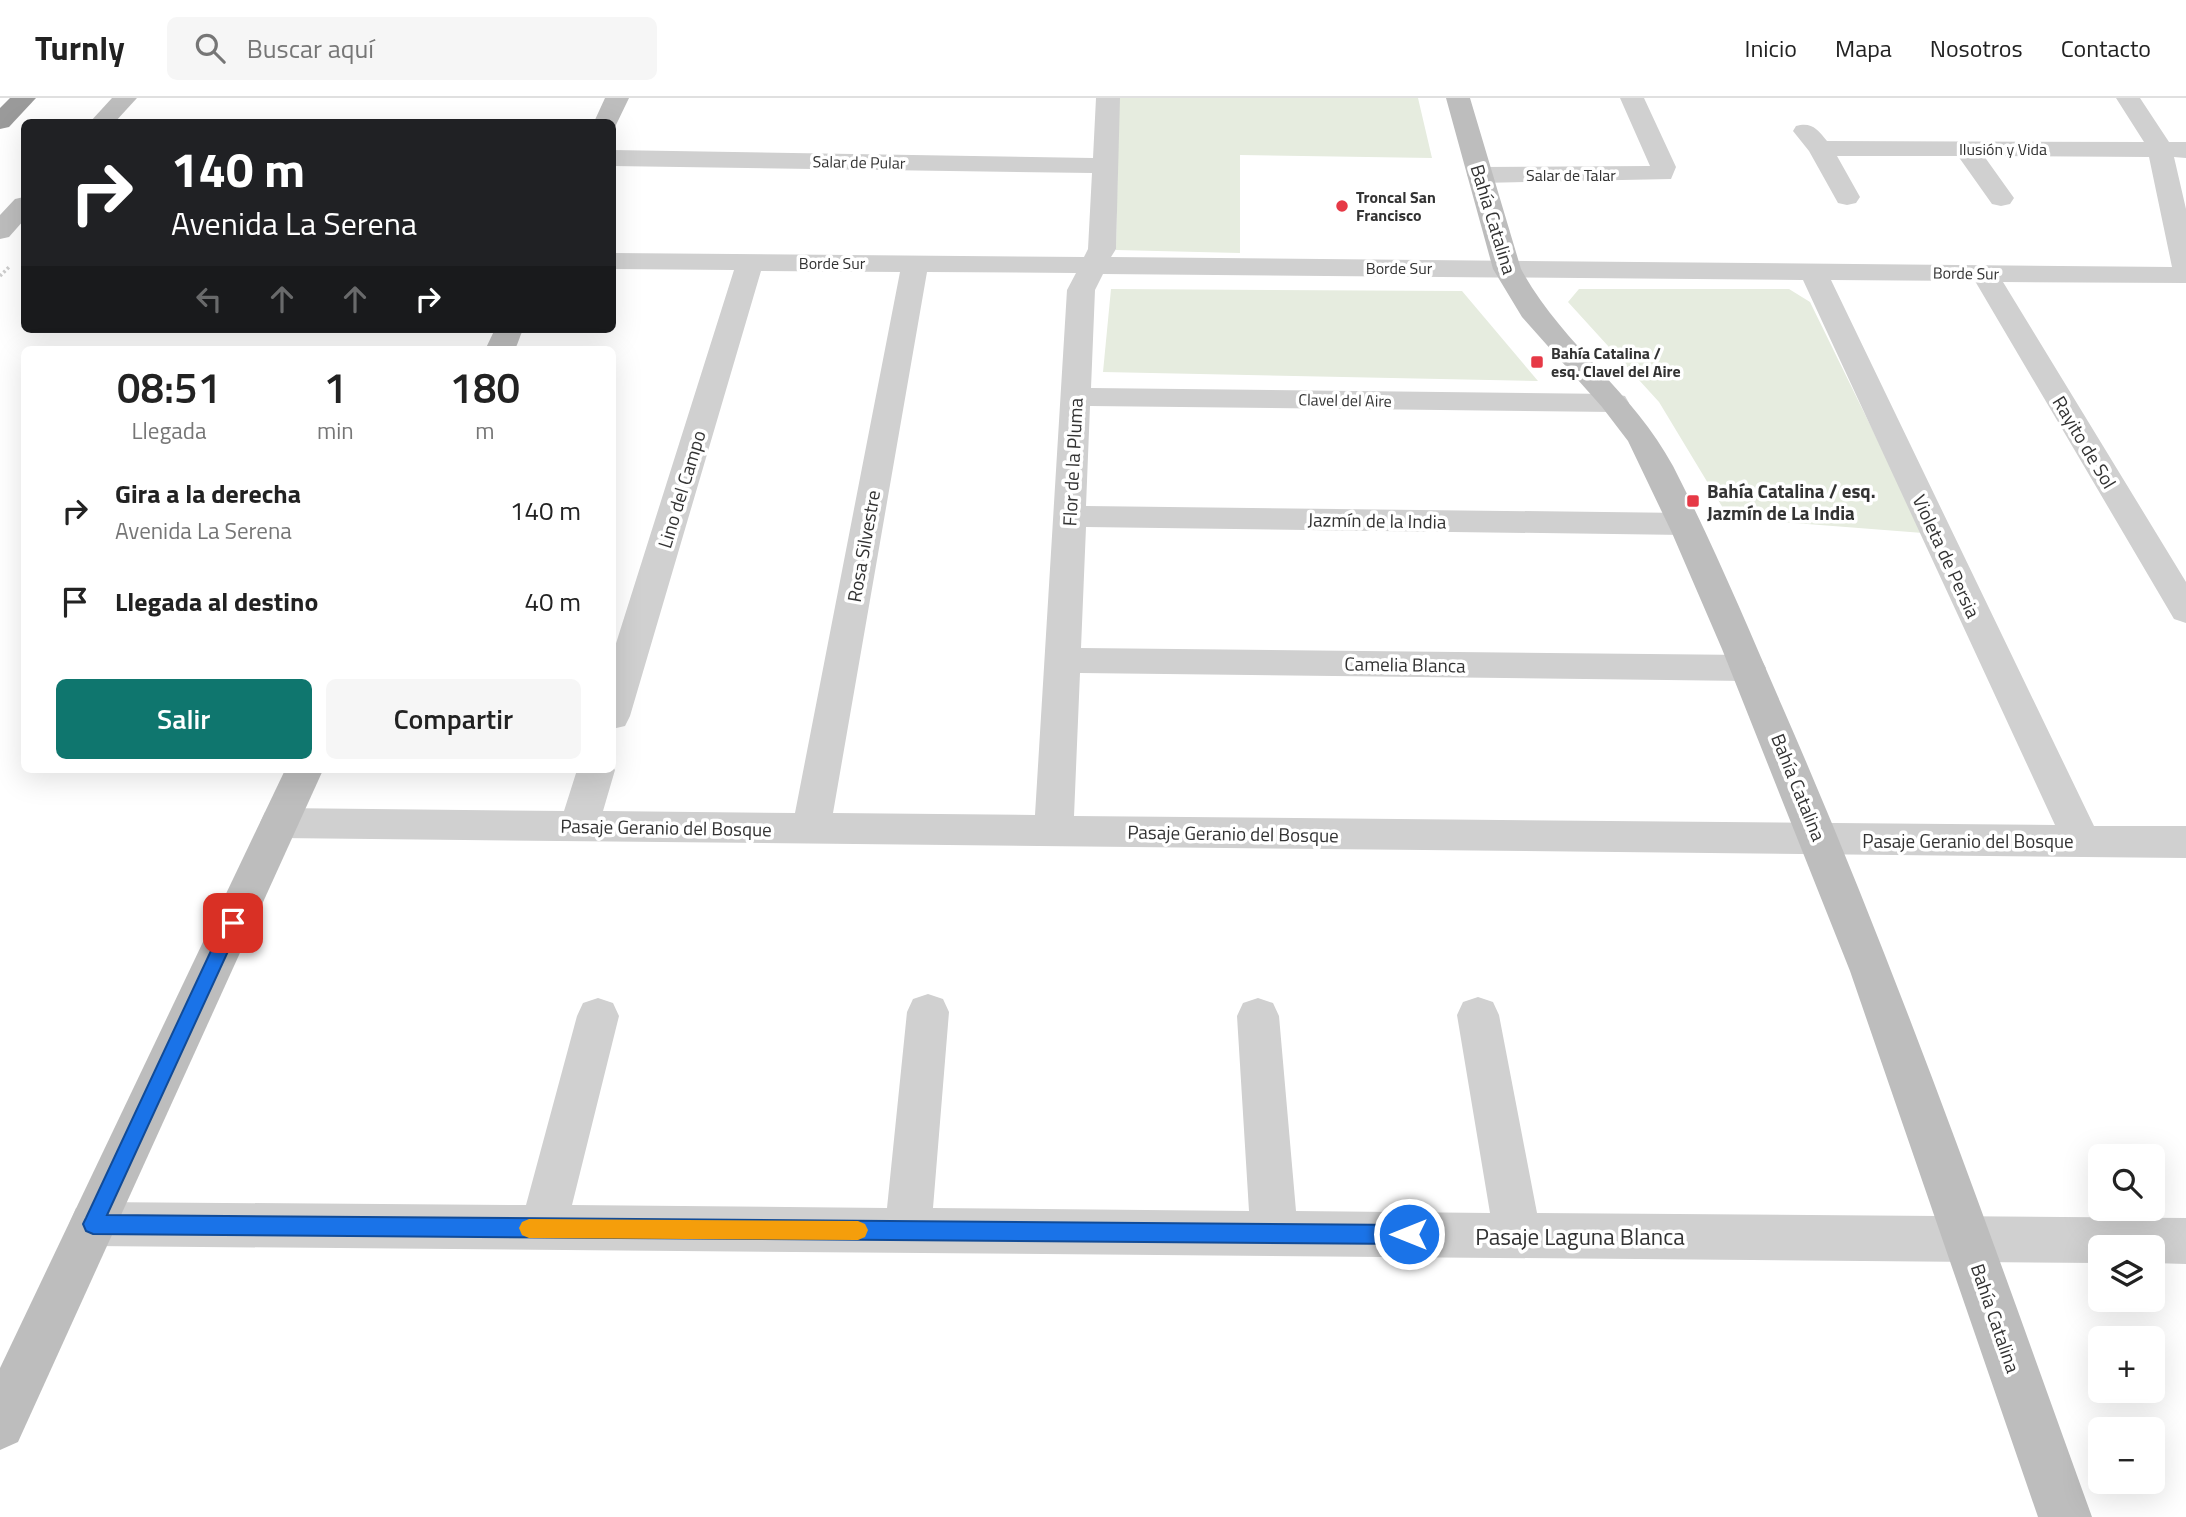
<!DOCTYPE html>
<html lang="es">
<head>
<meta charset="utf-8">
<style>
  body { margin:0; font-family:"Titillium Web",sans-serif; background:#f6f6f6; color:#222; height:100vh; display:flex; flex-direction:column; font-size:26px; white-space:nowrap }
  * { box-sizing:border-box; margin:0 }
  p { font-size:23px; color:#767676 }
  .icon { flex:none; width:38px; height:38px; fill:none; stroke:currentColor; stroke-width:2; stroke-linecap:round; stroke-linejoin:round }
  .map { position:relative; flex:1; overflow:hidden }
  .side { position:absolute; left:21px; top:248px; width:595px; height:427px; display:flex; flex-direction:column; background:#fff; border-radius:10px; box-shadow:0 7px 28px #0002 }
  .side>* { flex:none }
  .banner { position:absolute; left:21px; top:21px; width:595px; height:214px; border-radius:10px; box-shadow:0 7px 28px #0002; background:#202124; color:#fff; overflow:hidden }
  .buttons { position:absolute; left:2088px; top:1046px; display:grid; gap:14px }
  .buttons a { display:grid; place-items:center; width:77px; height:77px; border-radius:10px; background:#fff; box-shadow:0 7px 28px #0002; font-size:35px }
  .pin { position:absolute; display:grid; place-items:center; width:60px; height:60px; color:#fff; margin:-30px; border-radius:14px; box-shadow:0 4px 10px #0006 }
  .me { position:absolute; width:77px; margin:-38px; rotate:270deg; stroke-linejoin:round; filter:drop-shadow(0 0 5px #0008) }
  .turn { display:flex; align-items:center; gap:24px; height:147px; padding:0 35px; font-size:32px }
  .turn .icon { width:91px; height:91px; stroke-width:2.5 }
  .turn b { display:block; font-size:49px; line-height:60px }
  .lanes { display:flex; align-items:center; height:66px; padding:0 35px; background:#0003; justify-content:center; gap:35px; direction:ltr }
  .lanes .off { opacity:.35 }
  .eta { display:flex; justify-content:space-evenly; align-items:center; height:119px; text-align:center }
  .eta b { font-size:42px; font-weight:600; line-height:49px }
  .button { display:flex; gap:14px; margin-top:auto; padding:14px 35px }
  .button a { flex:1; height:80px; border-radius:10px; background:#0f766e; color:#fff; font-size:28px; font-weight:600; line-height:80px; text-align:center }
  .button a+a { background:#f6f6f6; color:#222 }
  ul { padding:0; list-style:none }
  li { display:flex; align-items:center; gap:21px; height:91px; padding:0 35px }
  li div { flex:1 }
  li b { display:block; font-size:26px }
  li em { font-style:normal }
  header { display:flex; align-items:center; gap:42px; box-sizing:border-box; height:98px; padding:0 35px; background:#fff; border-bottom:2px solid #e0e0e0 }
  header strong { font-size:33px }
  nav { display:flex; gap:38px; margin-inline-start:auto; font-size:24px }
  .search { width:490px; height:63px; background:#f6f6f6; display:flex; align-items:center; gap:18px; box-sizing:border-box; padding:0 24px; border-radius:10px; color:#767676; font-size:26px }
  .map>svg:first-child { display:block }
</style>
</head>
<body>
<header>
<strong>Turnly</strong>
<div class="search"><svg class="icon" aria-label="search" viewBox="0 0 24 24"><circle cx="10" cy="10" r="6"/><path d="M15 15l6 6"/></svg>Buscar aquí</div>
<nav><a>Inicio</a><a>Mapa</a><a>Nosotros</a><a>Contacto</a></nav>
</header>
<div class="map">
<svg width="2186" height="1419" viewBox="0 0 2186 1419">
  <rect width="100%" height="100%" fill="#fff"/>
  <!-- green -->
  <g fill="#e6ecdf">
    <polygon points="1119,0 1418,0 1432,60 1240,57 1240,155 1116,152"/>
    <polygon points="1111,191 1462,193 1538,283 1103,274"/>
    <polygon points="1579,191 1789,191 1810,204 1923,435 1729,420 1659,304 1568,204"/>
  </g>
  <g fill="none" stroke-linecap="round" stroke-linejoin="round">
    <!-- path -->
    <polyline stroke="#cdcdcd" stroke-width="3.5" stroke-dasharray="2.5 2.5" stroke-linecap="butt" points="0,178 9,169"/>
    <!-- street -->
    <g fill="#d0d0d0" fill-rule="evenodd">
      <path d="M1096 0H1120L1116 151 1111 159 2172 169 2149 59 1984 58 2014 100 2010 106 2001 108 1992 106 1958 58H1837L1860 99 1856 105 1847 107 1838 105 1809 53 1793 33 1796 28C1812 24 1817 31 1827 43L2144 44 2116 0H2140L2169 44H2186V60L2174 59 2186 111V185L2003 184 2186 484V525L2174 521 1975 183 1831 182 2094 728H2186V760L279 740 265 736 260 725 265 714 279 710 564 713 577 672H612V668L615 672 603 713 795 715 900 174 761 173 630 618 625 628 612 631V558L734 172 612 171V155L1084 159 1088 151 1092 75 612 68V52L1093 60ZM927 174 1076 175 1067 192 1035 717 833 715ZM1103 176 1803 182 2055 727 1074 718 1080 575 1748 583 1761 579 1766 570 1761 561 1748 557 1081 550 1086 429 1685 437 1697 434 1701 426 1697 418 1685 415 1086 408 1090 308 1614 314 1625 312 1629 305 1625 298 1614 296 1091 290 1095 192Z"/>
      <polygon points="1620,0 1644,0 1676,69 1671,81 1480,85 1471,82 1467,77 1471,72 1480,69 1650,68"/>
      <polygon points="928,896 943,901 949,914 933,1110 1249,1113 1237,918 1243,905 1258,900 1273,905 1279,918 1296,1113 1490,1115 1457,917 1463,904 1478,899 1493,904 1499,917 1537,1115 2186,1120 2186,1166 2152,1165 2152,1150 2100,1150 2100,1165 93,1148 76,1142 69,1126 76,1110 93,1104 526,1107 577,918 583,905 598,900 613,905 619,918 572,1107 887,1110 907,914 913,901"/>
    </g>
    <!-- secondary -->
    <g fill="#bdbdbd" fill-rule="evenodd">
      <polygon points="112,0 137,0 115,24 90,24"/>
      <polygon points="605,0 629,0 615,29 612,30 612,24 594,24"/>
      <path d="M1446 0H1470L1521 171C1561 245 1633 293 1673 368 1713 446 1747 527 1782 608 1898 873 1994 1147 2092 1419H2038L1850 873 1722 551 1672 435 1628 343 1602 309 1522 219 1493 171Z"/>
      <polygon points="24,99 24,122 9,139 0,141 0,117 15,101"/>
      <polygon points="495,231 523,231 515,252 485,252"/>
      <polygon points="285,672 323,672 18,1344 0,1352 0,1270"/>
    </g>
    <!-- highway -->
    <polygon fill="#9a9a9a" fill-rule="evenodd" points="10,0 36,0 9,29 0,31 0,10"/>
  </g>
  <!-- route -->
  <polygon fill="#1a73e8" stroke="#114b97" stroke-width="2" points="233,818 239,820 241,825 107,1117 1409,1127 1416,1130 1419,1136 1416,1143 1409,1146 93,1136 86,1133 83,1126 86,1120 224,825 227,820"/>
  <!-- slow -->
  <polygon fill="#f59e0b" points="529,1121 858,1123 865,1126 868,1132 865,1139 858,1142 529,1140 522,1137 519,1130 522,1124"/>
  <!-- markers -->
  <g fill="#e63946" stroke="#fff" stroke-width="2.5">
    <circle cx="1342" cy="108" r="7"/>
    <rect x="1530" y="257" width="14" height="14" rx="3.5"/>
    <rect x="1686" y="396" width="14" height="14" rx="3.5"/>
  </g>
  <g text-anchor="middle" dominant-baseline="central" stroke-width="7" stroke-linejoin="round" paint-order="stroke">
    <!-- far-street labels -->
    <g font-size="16" fill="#333" stroke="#fff">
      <text x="2003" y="51">Ilusión y Vida</text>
      <text transform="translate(859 64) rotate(1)">Salar de Pular</text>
      <text x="1571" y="77">Salar de Talar</text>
      <text x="832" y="165">Borde Sur</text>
      <text x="1399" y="170">Borde Sur</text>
      <text transform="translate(1966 175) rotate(1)">Borde Sur</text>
      <text transform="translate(1345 302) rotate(1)">Clavel del Aire</text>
    </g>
    <!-- far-poi labels -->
    <g font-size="16" font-weight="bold" fill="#333" stroke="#fff" text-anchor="start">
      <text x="1356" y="99">Troncal San<tspan x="1356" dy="18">Francisco</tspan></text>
      <text x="1551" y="255">Bahía Catalina /<tspan x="1551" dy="18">esq. Clavel del Aire</tspan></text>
    </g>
    <!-- street labels -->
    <g font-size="19" fill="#333" stroke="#fff">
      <text transform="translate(1494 121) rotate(73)">Bahía Catalina</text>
      <text transform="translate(2085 344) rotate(59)">Rayito de Sol</text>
      <text transform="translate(1072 364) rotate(-87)">Flor de la Pluma</text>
      <text transform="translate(681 391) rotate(-73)">Lino del Campo</text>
      <text transform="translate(1377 422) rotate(1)">Jazmín de la India</text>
      <text transform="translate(863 448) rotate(-80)">Rosa Silvestre</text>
      <text transform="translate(1947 458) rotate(65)">Violeta de Persia</text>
      <text transform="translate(1405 566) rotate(1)">Camelia Blanca</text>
      <text transform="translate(1799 689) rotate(68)">Bahía Catalina</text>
      <text transform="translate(666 729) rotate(1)">Pasaje Geranio del Bosque</text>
      <text transform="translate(1233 735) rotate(1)">Pasaje Geranio del Bosque</text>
      <text x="1968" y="742">Pasaje Geranio del Bosque</text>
      <text transform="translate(1996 1220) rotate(71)">Bahía Catalina</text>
    </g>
    <!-- poi labels -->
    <g font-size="19" font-weight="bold" fill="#333" stroke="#fff" text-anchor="start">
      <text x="1707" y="392">Bahía Catalina / esq.<tspan x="1707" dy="22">Jazmín de La India</tspan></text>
    </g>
    <!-- near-street labels -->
    <g font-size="23" fill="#333" stroke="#fff">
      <text x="1580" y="1138">Pasaje Laguna Blanca</text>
    </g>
  </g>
</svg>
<div class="buttons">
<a><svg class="icon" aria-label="search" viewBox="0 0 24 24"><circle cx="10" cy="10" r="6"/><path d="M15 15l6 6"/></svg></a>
<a><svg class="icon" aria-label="layers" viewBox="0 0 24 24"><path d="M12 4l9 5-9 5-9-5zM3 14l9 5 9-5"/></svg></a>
<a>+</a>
<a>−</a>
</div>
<div class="pin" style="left:233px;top:825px;background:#d93025"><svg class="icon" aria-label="arrive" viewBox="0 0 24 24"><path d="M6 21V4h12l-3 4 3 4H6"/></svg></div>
<svg class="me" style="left:1409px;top:1136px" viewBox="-20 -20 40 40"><circle r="17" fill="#1a73e8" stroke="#fff" stroke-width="3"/><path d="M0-11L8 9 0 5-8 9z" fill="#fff"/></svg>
<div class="banner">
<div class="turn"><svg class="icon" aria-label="right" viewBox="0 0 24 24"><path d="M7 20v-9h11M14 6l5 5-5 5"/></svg><div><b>140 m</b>Avenida La Serena</div></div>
<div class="lanes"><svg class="icon off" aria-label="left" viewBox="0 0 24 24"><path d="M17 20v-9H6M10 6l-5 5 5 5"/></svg><svg class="icon off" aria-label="ahead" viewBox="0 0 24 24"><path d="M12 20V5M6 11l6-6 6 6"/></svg><svg class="icon off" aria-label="ahead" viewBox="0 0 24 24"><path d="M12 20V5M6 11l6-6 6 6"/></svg><svg class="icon" aria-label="right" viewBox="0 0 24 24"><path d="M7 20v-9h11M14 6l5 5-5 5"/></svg></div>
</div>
<section class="side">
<div class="eta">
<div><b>08:51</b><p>Llegada</p></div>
<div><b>1</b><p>min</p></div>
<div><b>180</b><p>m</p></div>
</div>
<ul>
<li><svg class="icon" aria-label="right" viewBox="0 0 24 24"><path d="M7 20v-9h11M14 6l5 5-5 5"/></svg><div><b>Gira a la derecha</b><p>Avenida La Serena</p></div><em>140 m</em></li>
<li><svg class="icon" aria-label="arrive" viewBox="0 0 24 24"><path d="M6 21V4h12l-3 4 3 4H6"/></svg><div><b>Llegada al destino</b></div><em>40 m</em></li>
</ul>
<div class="button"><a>Salir</a><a>Compartir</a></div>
</section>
</div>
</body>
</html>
